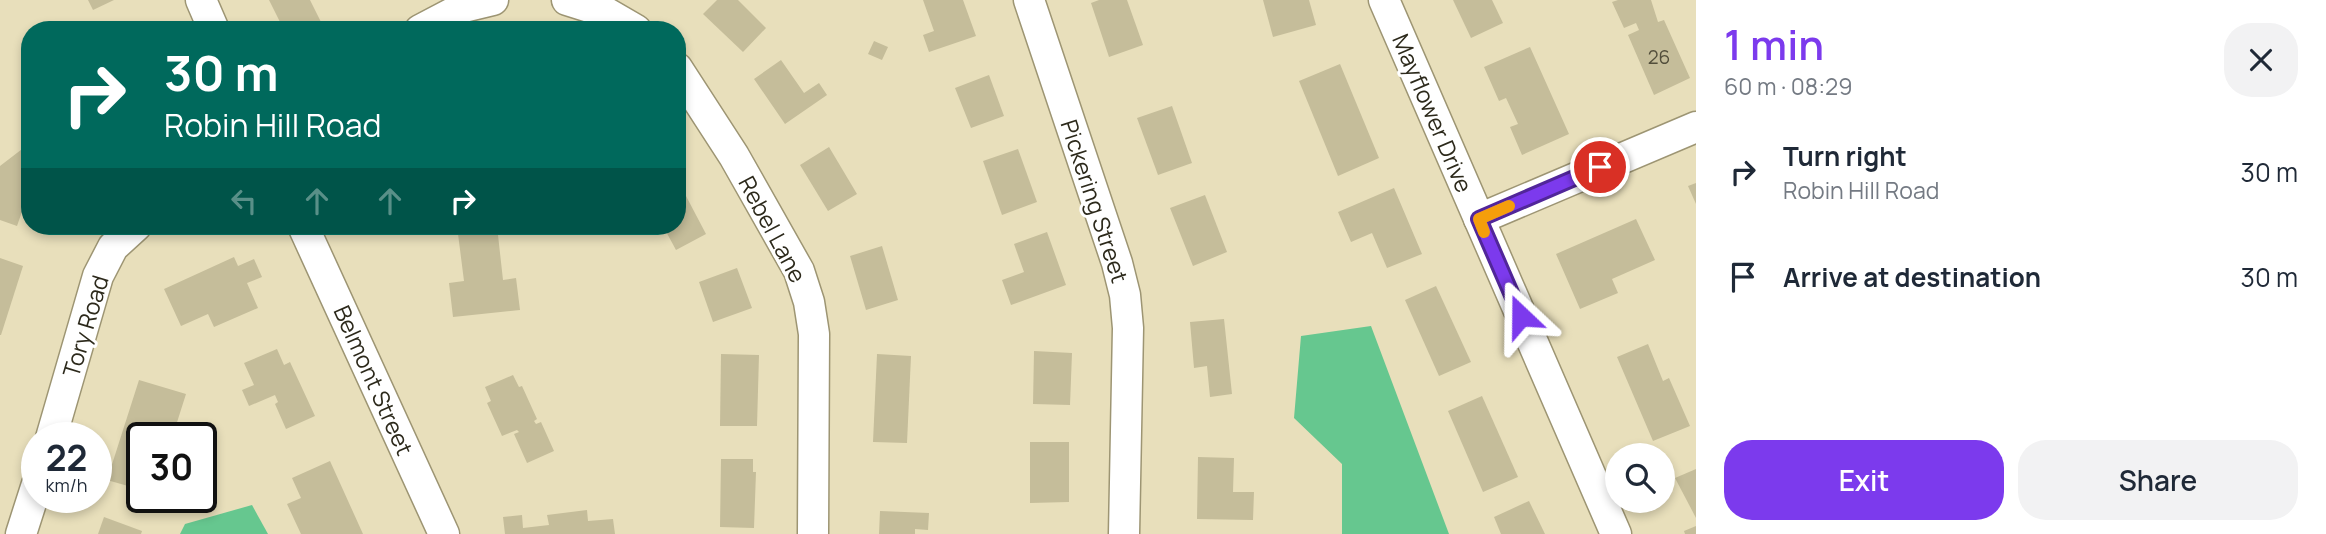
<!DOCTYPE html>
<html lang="en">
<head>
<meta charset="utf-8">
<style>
  body { margin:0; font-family:Manrope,sans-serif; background:#f2f2f3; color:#1f2937; height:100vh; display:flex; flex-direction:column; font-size:26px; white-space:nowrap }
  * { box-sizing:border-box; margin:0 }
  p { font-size:23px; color:#747a83 }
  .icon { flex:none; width:38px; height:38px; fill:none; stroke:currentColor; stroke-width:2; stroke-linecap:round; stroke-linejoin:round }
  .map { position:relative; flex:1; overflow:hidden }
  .details { display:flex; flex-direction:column; background:#fff; width:630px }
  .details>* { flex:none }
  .guide { position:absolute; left:21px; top:21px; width:665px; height:214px; border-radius:28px; box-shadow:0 4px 10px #0003; background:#00695c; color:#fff; overflow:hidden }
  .buttons { position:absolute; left:1605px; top:443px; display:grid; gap:14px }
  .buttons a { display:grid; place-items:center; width:70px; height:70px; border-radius:50%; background:#fff; box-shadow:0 4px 10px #0003; font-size:35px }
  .speed { position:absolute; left:21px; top:422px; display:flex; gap:14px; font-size:35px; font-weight:700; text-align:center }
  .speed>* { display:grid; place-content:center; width:91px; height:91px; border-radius:50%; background:#fff; box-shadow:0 4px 10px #0003; line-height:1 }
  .speed small { font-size:18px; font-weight:400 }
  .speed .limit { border:4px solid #111; border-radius:10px; background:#fff; color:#111 }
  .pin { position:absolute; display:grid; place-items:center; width:60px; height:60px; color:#fff; margin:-30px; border:4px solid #fff; border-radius:50%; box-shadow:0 2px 7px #0007 }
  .me { position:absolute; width:77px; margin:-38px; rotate:337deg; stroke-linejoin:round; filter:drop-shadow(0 0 5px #0008) }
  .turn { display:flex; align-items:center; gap:24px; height:147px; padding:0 28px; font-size:32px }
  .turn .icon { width:91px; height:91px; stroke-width:2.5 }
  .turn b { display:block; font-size:49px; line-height:60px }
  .lanes { display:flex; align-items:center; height:66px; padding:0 28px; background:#0003; justify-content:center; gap:35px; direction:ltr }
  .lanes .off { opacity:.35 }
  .round { display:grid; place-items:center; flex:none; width:74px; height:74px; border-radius:28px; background:#f2f2f3 }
  .head { display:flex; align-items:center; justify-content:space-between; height:119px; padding:0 28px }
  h1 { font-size:42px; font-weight:600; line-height:52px; color:#7c3aed }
  .primary-button { display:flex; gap:14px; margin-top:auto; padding:14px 28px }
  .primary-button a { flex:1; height:80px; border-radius:28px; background:#7c3aed; color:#fff; font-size:28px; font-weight:600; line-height:80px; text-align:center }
  .primary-button a+a { background:#f2f2f3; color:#1f2937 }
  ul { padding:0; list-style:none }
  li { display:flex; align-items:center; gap:21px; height:105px; padding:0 28px }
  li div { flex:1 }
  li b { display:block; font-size:26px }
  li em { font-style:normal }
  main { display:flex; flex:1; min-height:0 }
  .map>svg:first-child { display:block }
</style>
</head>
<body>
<main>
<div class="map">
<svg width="1696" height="534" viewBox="0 0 1696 534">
  <rect width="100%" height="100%" fill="#e8dfbb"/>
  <!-- forest -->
  <g fill="#66c78f">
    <polygon points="1371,326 1449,534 1342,534 1342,464 1294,418 1301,336"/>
    <polygon points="252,505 268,534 180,534 185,524"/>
  </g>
  <!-- building -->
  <g fill="#c5bd9a">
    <polygon points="88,0 114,0 93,10"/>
    <polygon points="269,0 310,0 325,30 284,30"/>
    <polygon points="717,0 738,0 766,28 743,52 703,14"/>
    <polygon points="923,0 963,0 976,36 929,52 923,35 934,31"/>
    <polygon points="1099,0 1127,0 1143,45 1109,57 1091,3"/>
    <polygon points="1263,0 1309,0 1316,25 1273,37"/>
    <polygon points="1453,0 1492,0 1503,23 1471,38"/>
    <polygon points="1618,0 1651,0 1658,22 1664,20 1690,78 1654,95 1628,35 1639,30 1636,23 1624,28 1612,2"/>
    <polygon points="874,41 888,47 882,60 868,54"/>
    <polygon points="1530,47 1569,134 1522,155 1510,127 1518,124 1506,98 1499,101 1484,67"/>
    <polygon points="781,60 804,93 819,83 827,95 785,124 754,79"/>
    <polygon points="1340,64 1379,158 1338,176 1299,81"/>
    <polygon points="989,75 1004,116 971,128 955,88"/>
    <polygon points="1172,106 1192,163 1158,175 1137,118"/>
    <polygon points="30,143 30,199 25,203 17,226 0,220 0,166"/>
    <polygon points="829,147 857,194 828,211 800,165"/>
    <polygon points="1018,149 1037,202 1002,215 983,161"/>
    <polygon points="1696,183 1696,204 1688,186"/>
    <polygon points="1394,188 1422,254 1387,268 1372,233 1351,242 1338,212"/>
    <polygon points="1205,195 1227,252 1193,266 1170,208"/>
    <polygon points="686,196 706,234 676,250 663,226 677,226 677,200"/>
    <polygon points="1636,219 1655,260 1612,279 1618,293 1580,309 1556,254"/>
    <polygon points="457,226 497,226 503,280 516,278 520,310 453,317 449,283 464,281"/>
    <polygon points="1047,232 1066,285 1011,305 1002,280 1024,272 1014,244"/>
    <polygon points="882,246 898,300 866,310 850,256"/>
    <polygon points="234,257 238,266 254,259 262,277 247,283 258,308 214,327 208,314 181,326 164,289"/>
    <polygon points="0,258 23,266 1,335 0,335"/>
    <polygon points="737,268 752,308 713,322 699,282"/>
    <polygon points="1436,286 1471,362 1439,376 1405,300"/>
    <polygon points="1224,319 1232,394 1210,397 1207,366 1194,368 1190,322"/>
    <polygon points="1648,344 1663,381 1669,378 1690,426 1653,441 1617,357"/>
    <polygon points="277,349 284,365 290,362 315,416 286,429 275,404 278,402 275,395 249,406 242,390 254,385 244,363"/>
    <polygon points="1034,351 1072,353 1070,405 1033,404"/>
    <polygon points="721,354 759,355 757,426 720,426"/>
    <polygon points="877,354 911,356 907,443 873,442"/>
    <polygon points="513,375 519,387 522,386 537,419 534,421 536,424 541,422 554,451 527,463 514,434 519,432 517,430 502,436 487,403 491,401 485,387"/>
    <polygon points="139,380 186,394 172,438 142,438 142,490 107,480"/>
    <polygon points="1482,396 1518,477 1483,492 1448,411"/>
    <polygon points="1030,442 1069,442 1069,502 1030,503"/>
    <polygon points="1198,457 1234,458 1233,492 1254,492 1253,520 1197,519"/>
    <polygon points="721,459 753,459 753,472 756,472 754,528 720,527"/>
    <polygon points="330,461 363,534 301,534 287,504 301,498 292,478"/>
    <polygon points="1696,469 1696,518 1675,478"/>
    <polygon points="1529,501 1545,534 1501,534 1494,517"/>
    <polygon points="587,510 588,521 613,519 615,534 505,534 503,517 522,515 523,528 549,525 547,515"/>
    <polygon points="880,511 929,513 928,530 915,529 915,534 879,534"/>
    <polygon points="104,517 142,531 141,534 98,534"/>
    <polygon points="1696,526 1696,534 1685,534 1684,531"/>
  </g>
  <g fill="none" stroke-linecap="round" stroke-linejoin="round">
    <!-- street casing -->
    <g stroke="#9d9573" stroke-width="33">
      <g id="street">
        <polyline points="201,0 214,30"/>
        <polyline points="567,0 605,12 636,30"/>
        <polyline points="1029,0 1117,263 1125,295 1128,328 1124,534"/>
        <polyline points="1384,0 1616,534"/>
        <polyline points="420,30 464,7 493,0"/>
        <polyline points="677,68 734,156 799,271 809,302 814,334 813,534"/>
        <polyline points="1479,219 1696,127"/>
        <polyline points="303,226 444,534"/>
        <polyline points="51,438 98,276 113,247 136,226"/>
        <polyline points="21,534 37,484"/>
      </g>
    </g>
    <!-- street -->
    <use href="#street" stroke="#fff" stroke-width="30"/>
  </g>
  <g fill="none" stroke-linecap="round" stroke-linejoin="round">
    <!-- route casing -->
    <g stroke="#51269a" stroke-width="18">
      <polyline id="route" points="1521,316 1479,219 1600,167"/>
    </g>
    <!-- route -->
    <use href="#route" stroke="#7c3aed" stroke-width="12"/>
    <!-- slow -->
    <polyline stroke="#f59e0b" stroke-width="12" points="1484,232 1479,219 1509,206"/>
  </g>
  <g text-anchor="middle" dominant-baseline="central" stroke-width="6" stroke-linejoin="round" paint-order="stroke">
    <!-- number labels -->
    <g font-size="19" fill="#524e3b">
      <text x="1659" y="57">26</text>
    </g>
    <!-- street labels -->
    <g font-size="23" fill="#2c291b" stroke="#fff">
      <text transform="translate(1433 113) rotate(67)">Mayflower Drive</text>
      <text transform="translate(1095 201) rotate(72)">Pickering Street</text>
      <text transform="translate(773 229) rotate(62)">Rebel Lane</text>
      <text transform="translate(85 326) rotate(-73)">Tory Road</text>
      <text transform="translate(374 380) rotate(66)">Belmont Street</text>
    </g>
  </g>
</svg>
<div class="buttons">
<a><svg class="icon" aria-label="search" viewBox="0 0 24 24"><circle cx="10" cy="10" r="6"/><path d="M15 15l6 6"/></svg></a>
</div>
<div class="speed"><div>22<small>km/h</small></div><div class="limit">30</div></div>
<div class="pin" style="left:1600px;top:167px;background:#d93025"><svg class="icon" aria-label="arrive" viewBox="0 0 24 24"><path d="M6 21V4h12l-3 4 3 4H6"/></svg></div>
<svg class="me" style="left:1521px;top:316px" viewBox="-20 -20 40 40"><path d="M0-17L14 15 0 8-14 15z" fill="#7c3aed" stroke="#fff" stroke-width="4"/></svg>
<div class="guide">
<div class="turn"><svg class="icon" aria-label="right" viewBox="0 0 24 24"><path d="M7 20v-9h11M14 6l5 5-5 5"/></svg><div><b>30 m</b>Robin Hill Road</div></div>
<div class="lanes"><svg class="icon off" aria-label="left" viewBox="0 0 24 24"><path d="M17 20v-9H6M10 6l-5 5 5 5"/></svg><svg class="icon off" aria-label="ahead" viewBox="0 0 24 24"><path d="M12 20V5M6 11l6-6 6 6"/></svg><svg class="icon off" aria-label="ahead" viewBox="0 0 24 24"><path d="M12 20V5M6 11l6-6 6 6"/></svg><svg class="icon" aria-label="right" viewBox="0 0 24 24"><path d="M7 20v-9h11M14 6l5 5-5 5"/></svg></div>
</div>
</div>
<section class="details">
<div class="head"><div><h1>1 min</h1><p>60 m · 08:29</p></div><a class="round"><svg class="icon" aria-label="close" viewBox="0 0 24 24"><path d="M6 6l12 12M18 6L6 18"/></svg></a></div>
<ul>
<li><svg class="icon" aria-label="right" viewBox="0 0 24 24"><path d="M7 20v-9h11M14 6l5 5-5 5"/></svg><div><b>Turn right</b><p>Robin Hill Road</p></div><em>30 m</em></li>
<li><svg class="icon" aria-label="arrive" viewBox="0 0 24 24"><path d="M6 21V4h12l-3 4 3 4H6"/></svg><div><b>Arrive at destination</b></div><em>30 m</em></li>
</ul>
<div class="primary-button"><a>Exit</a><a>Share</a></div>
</section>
</main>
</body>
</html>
